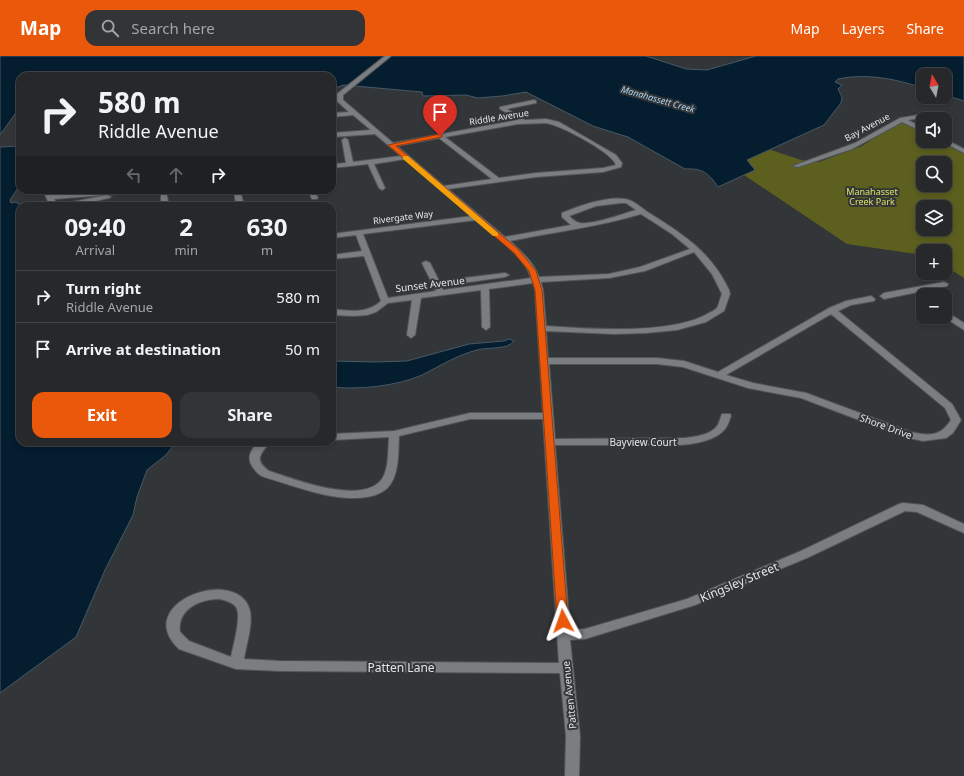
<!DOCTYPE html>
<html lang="en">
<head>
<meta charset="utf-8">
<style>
  body { margin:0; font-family:"Noto Sans",sans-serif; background:#323436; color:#f1f3f6; height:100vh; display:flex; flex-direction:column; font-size:15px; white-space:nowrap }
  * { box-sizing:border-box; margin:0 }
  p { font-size:13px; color:#a4a6a8 }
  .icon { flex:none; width:22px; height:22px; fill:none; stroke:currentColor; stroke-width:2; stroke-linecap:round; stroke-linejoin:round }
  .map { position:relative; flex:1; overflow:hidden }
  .details { position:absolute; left:16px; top:146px; width:320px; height:244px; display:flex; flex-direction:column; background:#26282a; border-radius:12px; box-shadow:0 2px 6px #0003,0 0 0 1px #424447 }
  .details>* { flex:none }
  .top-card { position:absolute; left:16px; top:16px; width:320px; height:122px; border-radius:12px; box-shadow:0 2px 6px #0003,0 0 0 1px #424447; background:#26282a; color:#f1f3f6; overflow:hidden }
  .needle { width:26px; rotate:350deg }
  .tools { position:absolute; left:916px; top:12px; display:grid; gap:8px }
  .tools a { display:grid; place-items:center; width:36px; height:36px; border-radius:8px; background:#26282a; box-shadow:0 2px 6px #0003,0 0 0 1px #424447; font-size:20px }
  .pin { position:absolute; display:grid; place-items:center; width:34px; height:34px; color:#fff; margin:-41px -17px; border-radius:50% 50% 50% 0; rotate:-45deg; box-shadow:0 0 4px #0007 }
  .pin .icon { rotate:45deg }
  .me { position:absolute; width:44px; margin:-22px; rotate:356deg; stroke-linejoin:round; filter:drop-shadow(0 0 3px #0008) }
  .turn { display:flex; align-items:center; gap:14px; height:84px; padding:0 16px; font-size:18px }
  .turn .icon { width:52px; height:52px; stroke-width:2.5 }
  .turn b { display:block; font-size:28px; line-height:34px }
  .lanes { display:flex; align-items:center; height:38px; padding:0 16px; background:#0003; justify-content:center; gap:20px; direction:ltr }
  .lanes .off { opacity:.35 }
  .eta { display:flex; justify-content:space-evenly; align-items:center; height:68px; text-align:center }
  .eta b { font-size:24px; font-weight:700; line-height:28px }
  .button { display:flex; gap:8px; margin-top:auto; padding:8px 16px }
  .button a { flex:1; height:46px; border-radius:12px; background:#ea580c; color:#fff; font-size:16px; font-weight:700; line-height:46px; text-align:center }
  .button a+a { background:#323436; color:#f1f3f6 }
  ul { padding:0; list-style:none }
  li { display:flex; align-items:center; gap:12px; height:52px; padding:0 16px; border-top:1px solid #424447 }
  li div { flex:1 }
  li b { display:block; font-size:15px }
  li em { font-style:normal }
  header { display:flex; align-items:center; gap:24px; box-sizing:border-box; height:56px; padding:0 20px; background:#ea580c; color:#fff }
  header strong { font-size:19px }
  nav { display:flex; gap:22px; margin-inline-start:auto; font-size:14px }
  .search { width:280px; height:36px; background:#323436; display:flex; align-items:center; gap:10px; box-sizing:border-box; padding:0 14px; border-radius:12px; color:#a4a6a8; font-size:15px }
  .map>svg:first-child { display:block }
</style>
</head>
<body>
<header>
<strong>Map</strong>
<div class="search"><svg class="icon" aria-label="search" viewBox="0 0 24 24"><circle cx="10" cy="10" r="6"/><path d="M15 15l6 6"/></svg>Search here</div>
<nav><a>Map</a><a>Layers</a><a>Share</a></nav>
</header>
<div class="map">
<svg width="964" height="720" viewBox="0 0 964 720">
  <rect width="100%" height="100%" fill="#333638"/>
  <!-- green -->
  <path fill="#5c5f1e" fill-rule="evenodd" d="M900 67 907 68 923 77V85H939L964 98V222L945 210V195H923V199L847 188 744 119 755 114 747 104 768 93 801 104 819 106 862 90 895 68ZM923 107H945V129H923ZM923 151H945V173H923Z"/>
  <!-- water -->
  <g fill="#041d2f" stroke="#475966">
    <path d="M0 0H646L686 13 707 14 756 0H964V45L945 39V19H923V32C896 23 867 17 838 23L835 26 842 29 838 33 842 41 841 47 824 69 747 104 755 114 718 131C709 117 702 112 685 113L628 81 593 70 526 36 502 40 478 42 466 39 423 40 422 36 344 29 332 33V20H184L185 17 126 16 124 19 115 20H20V51L0 79Z"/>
    <polygon points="20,90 20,129 10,144 11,147 15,146 23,150 20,150 20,188 18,205 20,207 20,386 176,386 166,399 147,414 137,441 133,459 105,514 76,581 0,637 0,91"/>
    <path d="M509 283 514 285C508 294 487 291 477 294 457 299 440 310 422 319 397 330 359 334 332 331V305L375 306 407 305 469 288 504 285Z"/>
  </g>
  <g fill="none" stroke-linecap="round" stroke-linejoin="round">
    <!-- minor casing -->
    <g stroke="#525558" stroke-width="2">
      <g id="minor">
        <path d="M385 0H391L343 39V44L393 87 518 64 500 53V51L534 44 536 45V47L507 53 525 64 546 63 559 66 616 99 622 107 621 111 603 116 536 121 448 133 505 181 571 169 562 161V157C578 150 607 140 625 143 634 144 641 152 649 157 683 178 711 196 729 234L730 238 724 255 706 266 677 274 646 277 614 278 546 275 548 302H657L684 305 718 316 829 252 846 245 871 240 875 243 874 245 851 249 838 255 952 348 961 364 953 377 946 382 923 385 904 381 801 342 748 332 683 311 657 308H549L555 383 685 382C694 381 711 379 717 370 720 366 720 362 722 358H730L731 360C729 365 728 370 724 374 714 385 694 388 680 389H555L570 574 585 573 687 543 801 495 899 448 903 447 923 449 964 468V477L917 456 905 455 809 501 695 549 585 583 570 584 580 680 579 720H565L566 680 560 617 279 615 236 613 179 593C130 547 239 508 250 555 253 570 246 589 244 603L279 605 559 607 543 363H470L399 380C398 398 400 426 382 436 372 442 359 442 349 442 325 441 300 432 277 425 272 423 265 422 260 419 257 417 254 413 252 410 246 401 252 392 259 386H270C261 398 253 403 269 415 294 423 362 450 382 423 389 413 388 394 389 381L332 384V378L394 375 470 357H543L535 234 533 227 489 233 490 271 486 274 482 271 481 234 421 242 415 279 411 282 407 279 412 244 388 247 376 256 367 259 354 260 332 259V253C350 255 367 258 381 245L364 200 332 203V199L362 195 356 179 332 182V178L472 160 405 103 374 108 385 132 382 134 379 132 368 108 332 112V108L346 107 342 84 345 82 348 84 353 106 401 100 375 78 332 81V77L371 74 353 59 332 61V57L349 56 337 45V38ZM546 67C560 69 612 96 616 109L603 112 536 117 499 122 445 81 518 68ZM439 82 492 123 444 130 397 90ZM621 147H626L636 154C623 158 592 169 580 167 575 166 572 163 569 160L596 150ZM641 158 672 178 690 193 640 211 609 218 539 221C534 207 521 195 510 185 553 176 598 171 641 158ZM476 164C494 179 524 199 531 222L443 234 441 230 505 221 509 219 505 217 439 225 430 207 426 205 422 207 436 235 388 242 363 178ZM694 196 712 218 722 238C720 242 719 249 717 252 715 254 711 256 709 257 673 279 588 273 546 270L543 234 541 226 609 222 645 215ZM831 258 945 352 951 364C940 381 929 380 911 376L806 337 753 327 726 319ZM219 543C225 544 232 546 236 551 242 560 233 590 231 601L189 585 180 576C177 553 200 543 219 543Z"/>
        <polygon points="925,58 928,60 927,61 908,64 923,72 923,76 902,66 852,93 798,111 793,110 855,87 900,62"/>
        <polygon points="945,83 964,93 964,97 941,85 945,85"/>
        <polygon points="43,134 49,134 52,139 85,136 145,134 142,136 131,137 54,143 58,150 50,150"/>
        <polygon points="156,134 166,136 169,150 161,150 161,138"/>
        <polygon points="234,134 240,134 244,150 236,150"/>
        <polygon points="308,134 314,134 318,142 316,143 312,143"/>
        <polygon points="107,139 111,141 109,142 74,150 58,150 62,148"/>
        <polygon points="944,226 948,228 947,230 884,243 880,240 884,237"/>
        <polygon points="945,255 964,267 964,274 944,261 945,261"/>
      </g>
    </g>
    <!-- minor -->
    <use href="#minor" fill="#7a7e81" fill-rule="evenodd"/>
  </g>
  <!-- route -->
  <polygon fill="#ea580c" stroke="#983908" points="440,78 442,79 442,81 396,90 519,194 536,215 542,234 568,565 567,568 563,569 558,568 557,565 535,234 529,215 514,197 388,89"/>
  <!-- slow -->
  <polygon fill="#f59e0b" points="403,100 408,100 498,177 498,180 493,180 403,103"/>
  <g text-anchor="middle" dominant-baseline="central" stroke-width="4" stroke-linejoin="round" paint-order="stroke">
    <!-- far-water labels -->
    <g font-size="9" font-style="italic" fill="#add4f1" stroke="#333638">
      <text transform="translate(658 43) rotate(16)">Manahassett Creek</text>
    </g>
    <!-- far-street labels -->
    <g font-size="9" fill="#e3e5e7" stroke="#333638">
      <text transform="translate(499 61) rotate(-9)">Riddle Avenue</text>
      <text transform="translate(867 71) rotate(-28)">Bay Avenue</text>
      <text transform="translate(403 161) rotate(-7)">Rivergate Way</text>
    </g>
    <!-- far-park labels -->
    <g font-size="9" fill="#dce268" stroke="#333638">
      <text x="872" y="135">Manahasset<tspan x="872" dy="10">Creek Park</tspan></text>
    </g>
    <!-- street labels -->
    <g font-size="10" fill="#e3e5e7" stroke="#333638">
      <text transform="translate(430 228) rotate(-7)">Sunset Avenue</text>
      <text transform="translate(886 370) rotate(20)">Shore Drive</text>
      <text x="643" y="386">Bayview Court</text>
      <text transform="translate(569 639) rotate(-96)">Patten Avenue</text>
    </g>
    <!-- near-street labels -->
    <g font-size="12" fill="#e3e5e7" stroke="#333638">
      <text transform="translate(739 526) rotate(-23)">Kingsley Street</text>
      <text x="401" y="611">Patten Lane</text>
    </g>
  </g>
</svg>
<div class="tools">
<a><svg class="needle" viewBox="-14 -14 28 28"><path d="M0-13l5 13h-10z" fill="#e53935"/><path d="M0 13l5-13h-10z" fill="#a4a6a8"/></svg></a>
<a><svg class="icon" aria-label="sound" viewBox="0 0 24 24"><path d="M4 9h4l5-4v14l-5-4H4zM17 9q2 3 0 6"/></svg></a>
<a><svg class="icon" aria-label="search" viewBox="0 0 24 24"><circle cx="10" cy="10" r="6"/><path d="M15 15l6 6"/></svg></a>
<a><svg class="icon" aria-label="layers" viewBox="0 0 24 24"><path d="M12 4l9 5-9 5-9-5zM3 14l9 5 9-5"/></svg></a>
<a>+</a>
<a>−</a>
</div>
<div class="pin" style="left:440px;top:80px;background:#d93025"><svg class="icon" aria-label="arrive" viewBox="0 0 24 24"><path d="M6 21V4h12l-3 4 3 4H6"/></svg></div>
<svg class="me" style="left:563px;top:565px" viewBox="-20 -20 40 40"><path d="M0-17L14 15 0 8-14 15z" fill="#ea580c" stroke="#fff" stroke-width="4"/></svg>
<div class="top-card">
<div class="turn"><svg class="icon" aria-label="right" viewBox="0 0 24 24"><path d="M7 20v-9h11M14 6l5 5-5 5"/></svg><div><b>580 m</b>Riddle Avenue</div></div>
<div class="lanes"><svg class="icon off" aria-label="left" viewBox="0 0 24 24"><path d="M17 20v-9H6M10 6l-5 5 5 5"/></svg><svg class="icon off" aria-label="ahead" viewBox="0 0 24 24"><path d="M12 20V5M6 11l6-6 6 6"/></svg><svg class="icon" aria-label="right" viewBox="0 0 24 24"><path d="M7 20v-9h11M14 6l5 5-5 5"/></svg></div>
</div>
<section class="details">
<div class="eta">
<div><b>09:40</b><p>Arrival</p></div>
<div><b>2</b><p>min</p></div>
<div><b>630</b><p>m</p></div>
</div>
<ul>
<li><svg class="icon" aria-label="right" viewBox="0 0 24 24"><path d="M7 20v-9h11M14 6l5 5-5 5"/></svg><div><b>Turn right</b><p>Riddle Avenue</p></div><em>580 m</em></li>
<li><svg class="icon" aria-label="arrive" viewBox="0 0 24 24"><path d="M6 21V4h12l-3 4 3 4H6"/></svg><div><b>Arrive at destination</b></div><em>50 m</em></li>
</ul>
<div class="button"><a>Exit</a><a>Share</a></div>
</section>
</div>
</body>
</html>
